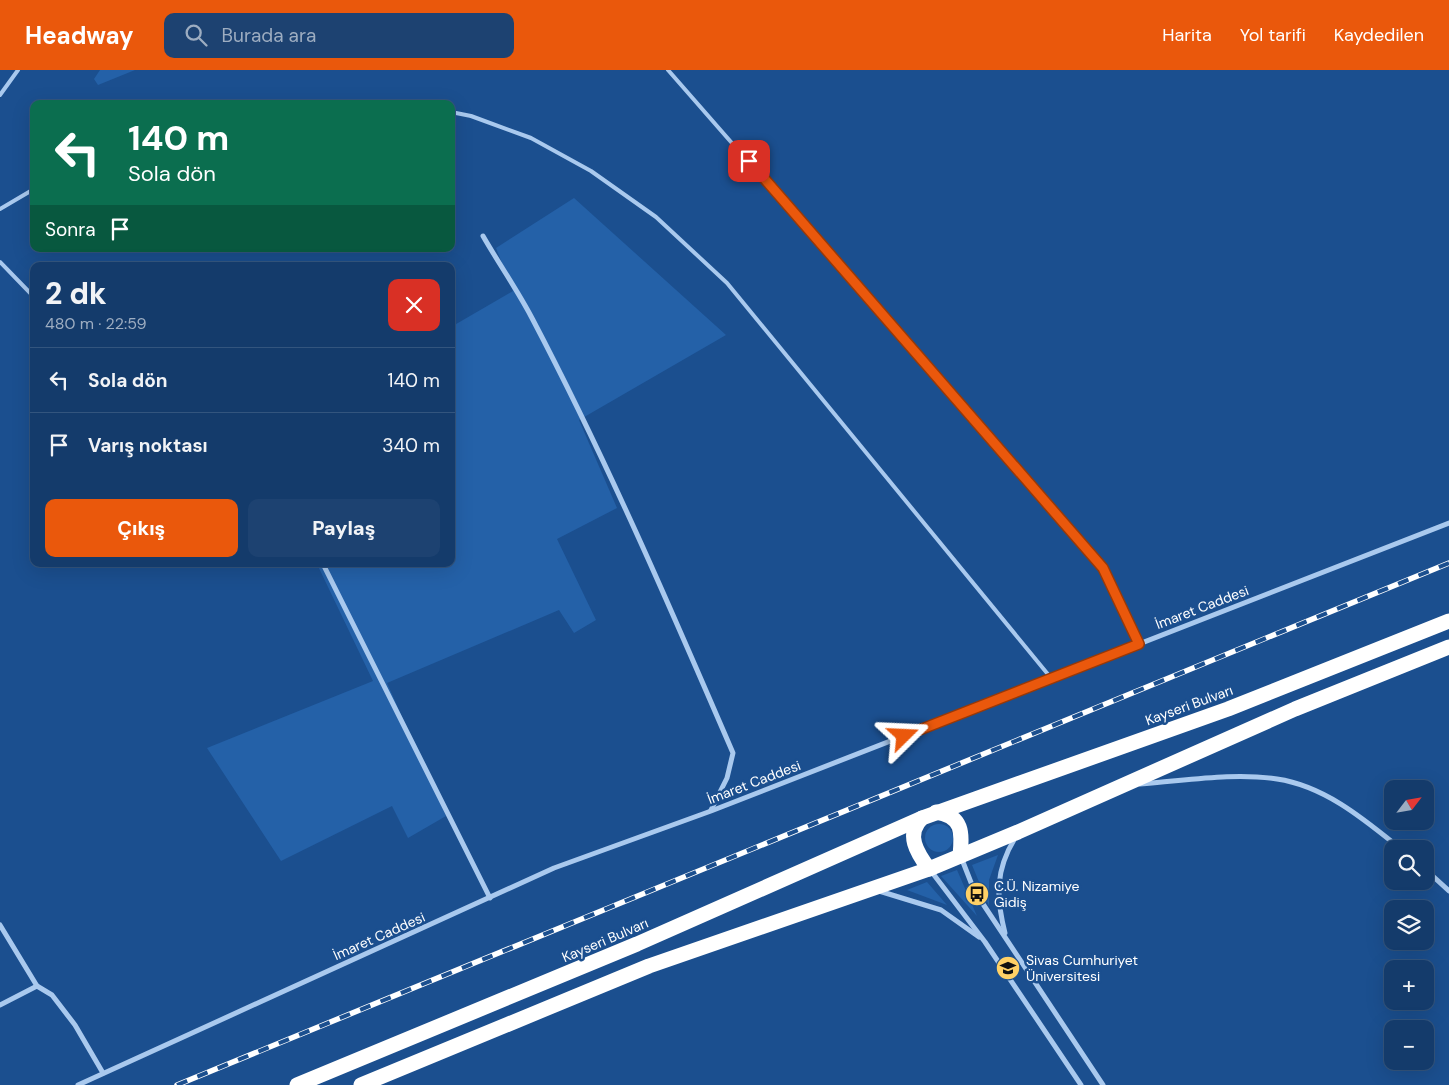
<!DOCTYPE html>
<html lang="tr">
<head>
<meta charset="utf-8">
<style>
  body { margin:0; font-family:"DM Sans",sans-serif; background:#1d4271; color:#f1f3f6; height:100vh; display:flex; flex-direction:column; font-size:19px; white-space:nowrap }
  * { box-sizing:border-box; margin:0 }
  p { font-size:16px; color:#9dadc1 }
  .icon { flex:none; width:28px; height:28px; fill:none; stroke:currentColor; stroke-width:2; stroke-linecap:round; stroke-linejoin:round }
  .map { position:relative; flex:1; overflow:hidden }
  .panel { position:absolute; left:30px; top:192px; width:425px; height:305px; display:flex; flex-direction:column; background:#143b6b; border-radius:10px; box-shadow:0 5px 20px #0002,0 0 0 1px #33557e }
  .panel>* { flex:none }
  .guide { position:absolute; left:30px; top:30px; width:425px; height:152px; border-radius:10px; box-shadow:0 5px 20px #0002,0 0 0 1px #33557e; background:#0b6e4f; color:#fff; overflow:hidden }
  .needle { width:32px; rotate:59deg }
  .buttons { position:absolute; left:1384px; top:710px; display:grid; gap:10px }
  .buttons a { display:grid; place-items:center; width:50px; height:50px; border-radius:10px; background:#143b6b; box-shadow:0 5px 20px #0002,0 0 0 1px #33557e; font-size:25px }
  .pin { position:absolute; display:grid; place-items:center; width:42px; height:42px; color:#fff; margin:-21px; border-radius:10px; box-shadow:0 2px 8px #0006 }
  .me { position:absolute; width:55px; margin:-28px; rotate:69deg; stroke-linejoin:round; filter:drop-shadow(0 0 4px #0008) }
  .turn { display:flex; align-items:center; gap:18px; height:105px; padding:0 15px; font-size:22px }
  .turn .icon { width:65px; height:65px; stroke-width:2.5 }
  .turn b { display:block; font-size:35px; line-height:42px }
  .then { display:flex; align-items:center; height:48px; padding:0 15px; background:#0003; gap:10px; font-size:19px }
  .round { display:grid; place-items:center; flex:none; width:52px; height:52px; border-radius:10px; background:#1d4271 }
  .summary { display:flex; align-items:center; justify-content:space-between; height:85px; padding:0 15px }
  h1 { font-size:30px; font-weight:800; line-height:38px }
  .button { display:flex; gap:10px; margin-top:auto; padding:10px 15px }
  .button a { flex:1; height:58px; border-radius:10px; background:#ea580c; color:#fff; font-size:20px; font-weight:800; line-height:58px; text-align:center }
  .button a+a { background:#1d4271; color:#f1f3f6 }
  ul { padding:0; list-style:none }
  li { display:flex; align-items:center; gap:15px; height:65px; padding:0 15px; border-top:1px solid #33557e }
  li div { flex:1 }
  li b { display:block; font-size:19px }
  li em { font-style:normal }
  header { display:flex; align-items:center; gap:30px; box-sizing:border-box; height:70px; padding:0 25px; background:#ea580c; color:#fff }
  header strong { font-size:24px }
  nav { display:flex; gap:28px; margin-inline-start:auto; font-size:18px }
  .search { width:350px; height:45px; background:#1d4271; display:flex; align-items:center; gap:12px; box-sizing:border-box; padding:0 18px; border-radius:10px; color:#9dadc1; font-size:19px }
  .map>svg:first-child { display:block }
</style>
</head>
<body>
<header>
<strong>Headway</strong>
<div class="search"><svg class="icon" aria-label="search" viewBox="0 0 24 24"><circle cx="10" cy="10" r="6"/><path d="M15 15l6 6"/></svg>Burada ara</div>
<nav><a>Harita</a><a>Yol tarifi</a><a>Kaydedilen</a></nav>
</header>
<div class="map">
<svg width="1449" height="1015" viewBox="0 0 1449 1015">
  <rect width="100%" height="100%" fill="#1b4f8f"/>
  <!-- green -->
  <g fill="#2461a8">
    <polygon points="100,0 135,0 98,15 94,9"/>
    <polygon points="574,128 726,265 579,350 617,438 557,469 596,550 574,563 559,540 387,613 446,746 408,768 392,736 281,791 207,678 373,611 317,494 451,494 451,257 513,221 496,178"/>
    <circle cx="939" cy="768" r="14"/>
    <polygon points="998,785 989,810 989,836 972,795"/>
    <polygon points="957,800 977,846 941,806"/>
    <polygon points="927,812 947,835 907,820"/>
  </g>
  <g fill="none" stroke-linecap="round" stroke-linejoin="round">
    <!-- lane -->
    <g stroke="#a9c9ee" stroke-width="4">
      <polyline points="668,0 1103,497 1139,574"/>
      <polyline points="0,25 18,0"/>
      <polyline points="304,34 366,34"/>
      <polyline points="451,42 471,46 531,68 591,101 656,147 727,213 1051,608"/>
      <polyline points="0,139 34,119"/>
      <polyline points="0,192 34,227"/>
    </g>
    <!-- street -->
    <g stroke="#a9c9ee" stroke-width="5">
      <path d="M483 166C499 194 518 221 533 250 607 391 670 537 733 683L727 708 711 740"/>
      <polyline points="323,494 490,828"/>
      <path d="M1140 714C1184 711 1233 702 1277 709 1325 716 1365 750 1401 779"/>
      <polyline points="961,787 972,815 983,834 1103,1015"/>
      <polyline points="1425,799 1449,821"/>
      <polyline points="931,801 985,872 1081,1015"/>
      <polyline points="879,821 941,840 979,867"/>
      <polyline points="0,855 37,916 52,925 75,955 103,1003"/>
      <path d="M1005 863C996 827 995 801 1015 768"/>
      <polyline points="0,935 37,916"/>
      <polyline points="78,1015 554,798 711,741 1449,453"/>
    </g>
    <!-- highway -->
    <g stroke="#fff" stroke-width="15">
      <path d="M936 742C964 746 962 764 960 786"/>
      <path d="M922 748C905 764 917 783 929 799"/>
      <polyline points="297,1015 637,874 922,748 1228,639 1449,551"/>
      <polyline points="361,1015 649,896 929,799 1018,762 1295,639 1449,577"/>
    </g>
    <!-- rail casing -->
    <g stroke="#fff" stroke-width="5.5">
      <polyline id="rail" points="177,1015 1449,493"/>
    </g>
    <!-- rail -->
    <use href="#rail" stroke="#1b4f8f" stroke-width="4" stroke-dasharray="11" stroke-linecap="butt"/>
  </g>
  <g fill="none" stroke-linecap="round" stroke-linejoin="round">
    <!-- route casing -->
    <g stroke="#983908" stroke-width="12">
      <polyline id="route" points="749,91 1103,498 1139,574 904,666"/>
    </g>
    <!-- route -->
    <use href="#route" stroke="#ea580c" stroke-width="9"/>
  </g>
  <!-- icons -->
  <defs>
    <g id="bus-disc" transform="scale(1.25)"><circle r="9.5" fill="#ffd166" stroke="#1b4f8f"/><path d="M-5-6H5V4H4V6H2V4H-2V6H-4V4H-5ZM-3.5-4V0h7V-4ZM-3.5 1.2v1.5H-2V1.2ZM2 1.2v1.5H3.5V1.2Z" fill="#111"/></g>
    <g id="university-disc" transform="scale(1.25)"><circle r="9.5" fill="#ffd166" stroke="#1b4f8f"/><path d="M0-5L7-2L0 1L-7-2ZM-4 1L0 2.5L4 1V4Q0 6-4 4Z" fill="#111"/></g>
  </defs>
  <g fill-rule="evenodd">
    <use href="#bus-disc" x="977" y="824"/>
    <use href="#university-disc" x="1008" y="898"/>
  </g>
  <g text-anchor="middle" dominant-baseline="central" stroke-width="5" stroke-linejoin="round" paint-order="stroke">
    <!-- street labels -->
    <g font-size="14" fill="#fff" stroke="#1b4f8f">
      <text transform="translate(1202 537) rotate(-21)">İmaret Caddesi</text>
      <text transform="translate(1189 635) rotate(-20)">Kayseri Bulvarı</text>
      <text transform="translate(754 712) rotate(-21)">İmaret Caddesi</text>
      <text transform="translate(379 866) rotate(-24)">İmaret Caddesi</text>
      <text transform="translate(605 870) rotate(-23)">Kayseri Bulvarı</text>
    </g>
    <!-- poi labels -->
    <g font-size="14" fill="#fff" stroke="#1b4f8f" text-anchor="start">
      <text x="994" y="816">C.Ü. Nizamiye<tspan x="994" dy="16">Gidiş</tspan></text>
      <text x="1026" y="890">Sivas Cumhuriyet<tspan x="1026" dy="16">Üniversitesi</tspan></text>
    </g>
  </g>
</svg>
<div class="buttons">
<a><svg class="needle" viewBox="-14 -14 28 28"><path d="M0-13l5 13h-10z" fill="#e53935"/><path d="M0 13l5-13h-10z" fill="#9dadc1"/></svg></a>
<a><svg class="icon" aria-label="search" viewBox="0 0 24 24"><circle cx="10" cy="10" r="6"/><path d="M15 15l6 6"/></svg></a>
<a><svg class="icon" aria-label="layers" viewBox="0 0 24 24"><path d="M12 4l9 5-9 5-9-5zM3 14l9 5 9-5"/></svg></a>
<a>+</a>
<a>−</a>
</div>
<div class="pin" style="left:749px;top:91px;background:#d93025"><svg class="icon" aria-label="arrive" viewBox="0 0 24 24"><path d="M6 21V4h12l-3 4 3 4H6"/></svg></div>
<svg class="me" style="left:904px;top:666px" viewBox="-20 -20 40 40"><path d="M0-17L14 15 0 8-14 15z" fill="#ea580c" stroke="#fff" stroke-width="4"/></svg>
<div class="guide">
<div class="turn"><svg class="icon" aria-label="left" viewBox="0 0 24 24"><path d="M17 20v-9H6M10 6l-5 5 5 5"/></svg><div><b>140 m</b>Sola dön</div></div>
<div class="then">Sonra<svg class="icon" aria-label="arrive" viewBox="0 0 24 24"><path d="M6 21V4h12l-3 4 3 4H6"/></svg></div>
</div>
<section class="panel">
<div class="summary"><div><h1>2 dk</h1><p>480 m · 22:59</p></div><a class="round" style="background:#d93025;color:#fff"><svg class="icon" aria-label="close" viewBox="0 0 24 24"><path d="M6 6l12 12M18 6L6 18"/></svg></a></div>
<ul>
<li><svg class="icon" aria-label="left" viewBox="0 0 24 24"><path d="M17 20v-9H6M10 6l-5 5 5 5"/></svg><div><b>Sola dön</b></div><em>140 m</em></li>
<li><svg class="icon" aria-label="arrive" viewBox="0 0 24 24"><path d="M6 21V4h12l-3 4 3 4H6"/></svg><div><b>Varış noktası</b></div><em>340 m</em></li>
</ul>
<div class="button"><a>Çıkış</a><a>Paylaş</a></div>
</section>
</div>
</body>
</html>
